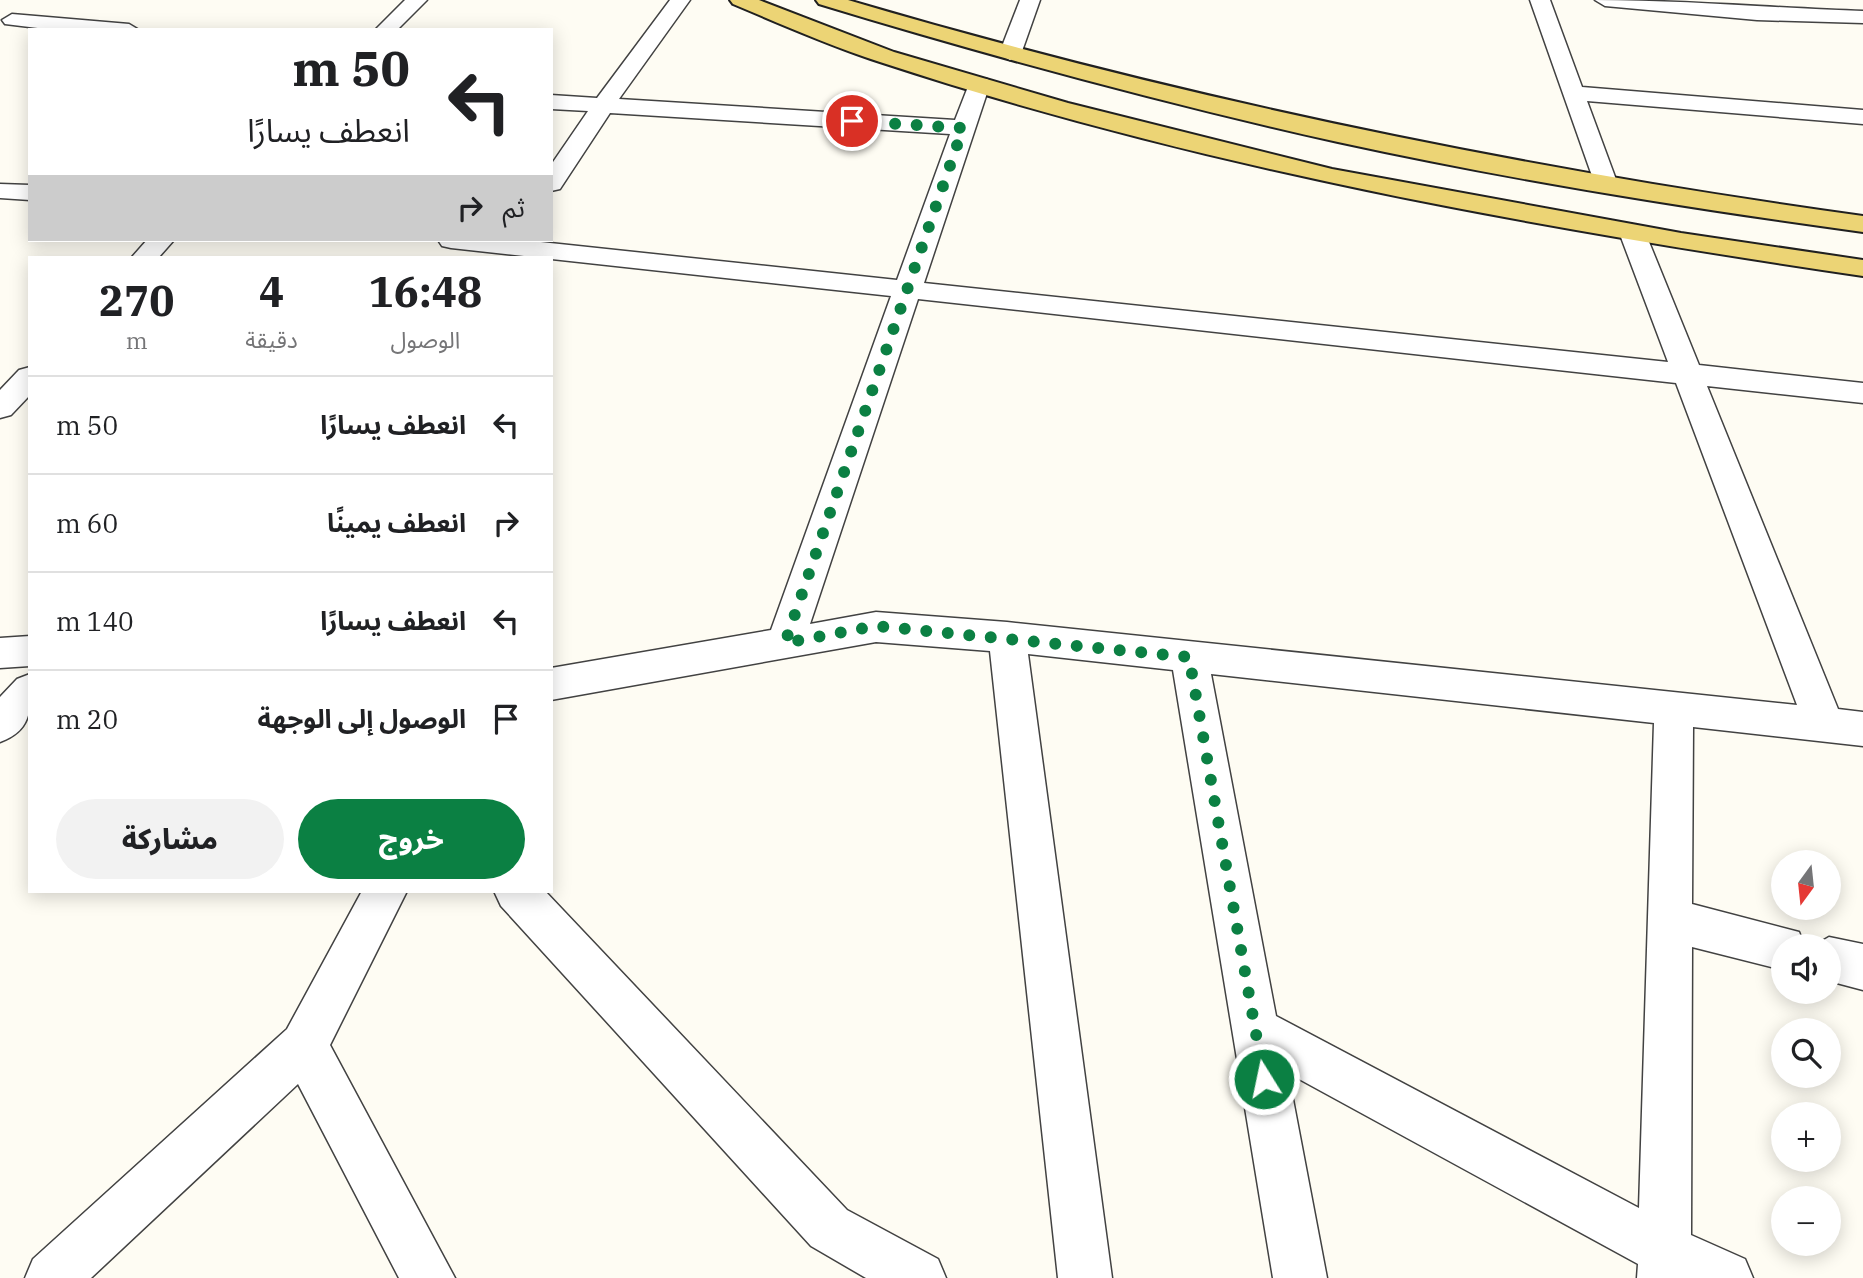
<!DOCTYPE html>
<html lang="ar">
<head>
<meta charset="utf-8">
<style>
  body { margin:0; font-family:"IBM Plex Serif","Noto Sans Arabic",serif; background:#f2f2f2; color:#202124; direction:rtl; height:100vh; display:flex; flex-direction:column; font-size:26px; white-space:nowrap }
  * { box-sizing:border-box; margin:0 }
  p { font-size:23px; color:#757577 }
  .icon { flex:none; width:38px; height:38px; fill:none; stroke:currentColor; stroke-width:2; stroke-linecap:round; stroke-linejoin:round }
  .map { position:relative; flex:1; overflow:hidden; direction:ltr }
  .drawer { position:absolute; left:28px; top:256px; width:525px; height:637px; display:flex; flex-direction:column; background:#fff; border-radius:0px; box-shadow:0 4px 18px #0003; direction:rtl }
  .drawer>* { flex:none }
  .guide { position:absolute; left:28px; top:28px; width:525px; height:214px; border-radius:0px; box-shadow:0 4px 18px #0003; direction:rtl; background:#fff; color:#202124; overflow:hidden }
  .needle { width:46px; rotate:195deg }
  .buttons { position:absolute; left:1771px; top:850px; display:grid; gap:14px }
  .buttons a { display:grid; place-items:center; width:70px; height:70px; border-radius:50%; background:#fff; box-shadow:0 4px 18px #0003; font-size:35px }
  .pin { position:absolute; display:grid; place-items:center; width:60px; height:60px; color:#fff; margin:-30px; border:4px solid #fff; border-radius:50%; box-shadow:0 2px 7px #0007 }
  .me { position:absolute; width:77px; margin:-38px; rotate:350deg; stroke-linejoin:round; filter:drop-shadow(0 0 5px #0008) }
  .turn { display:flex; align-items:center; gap:24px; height:147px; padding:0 28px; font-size:32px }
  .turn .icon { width:91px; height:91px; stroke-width:2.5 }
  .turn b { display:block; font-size:49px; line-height:60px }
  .then { display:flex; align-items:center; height:66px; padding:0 28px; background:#0003; gap:14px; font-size:26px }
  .eta { display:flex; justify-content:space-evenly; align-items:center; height:119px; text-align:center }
  .eta b { font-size:42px; font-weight:800; line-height:49px }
  .primary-button { display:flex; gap:14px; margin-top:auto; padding:14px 28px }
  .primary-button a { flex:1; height:80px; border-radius:42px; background:#0b8043; color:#fff; font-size:28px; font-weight:800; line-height:80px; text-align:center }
  .primary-button a+a { background:#f2f2f2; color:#202124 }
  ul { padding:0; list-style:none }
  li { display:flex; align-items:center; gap:21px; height:98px; padding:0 28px; border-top:2px solid #e0e0e0 }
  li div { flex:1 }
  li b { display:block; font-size:26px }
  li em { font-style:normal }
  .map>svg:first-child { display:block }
</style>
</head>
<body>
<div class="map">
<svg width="1863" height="1278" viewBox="0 0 1863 1278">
  <rect width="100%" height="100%" fill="#fefcf3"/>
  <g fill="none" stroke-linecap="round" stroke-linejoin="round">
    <!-- street casing -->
    <g stroke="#424242" stroke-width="3">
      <g id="street">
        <polygon points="405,0 427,0 397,30 375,30"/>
        <path d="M670 0H690L619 99 955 120 971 79H987L990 84 924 283 1668 362 1619 232 1623 226H1641L1645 232 1699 365 1863 383V403L1707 386 1838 709 1863 712V746L1693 727 1692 904 1799 932 1805 947H1783V970L1692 947 1691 1235 1745 1259 1753 1278H1637L1638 1264 1288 1073 1327 1278H1273L1173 670 1028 654 1112 1278H1058L990 651 876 642 551 700V668L771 630 891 296 451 248 442 246 438 240H522L897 280 950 134 610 113 560 189 551 191V165L588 111 551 109V95L597 98ZM918 299 1676 383 1797 705 1007 622 876 612 810 624ZM1211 674 1654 723 1639 1208 1276 1016Z"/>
        <polygon points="1020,0 1040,0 1021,54 1010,60 999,54"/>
        <polygon points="1530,0 1550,0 1582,87 1863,110 1863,124 1587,101 1618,185 1615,190 1597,190"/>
        <path d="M1595 0C1685 0 1773 8 1863 11V23L1757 20 1605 6Z"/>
        <polygon points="12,14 129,24 139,30 54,30 5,24 2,20"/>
        <polygon points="0,184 30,185 30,200 0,198"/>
        <polygon points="147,240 174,240 159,257 132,257"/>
        <polygon points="30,367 30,395 11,415 0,418 0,390 19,370"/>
        <polygon points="30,636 30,666 0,668 0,638"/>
        <path d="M30 674C30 706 35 729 0 742V697L17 679Z"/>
        <polygon points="362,891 407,891 330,1045 455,1278 399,1278 298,1084 91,1278 25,1278 33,1259 287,1029"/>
        <polygon points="494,891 545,891 847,1210 938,1259 946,1278 866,1278 811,1246 501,906"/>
        <polygon points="1829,937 1863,944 1863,990 1829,981 1829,947 1812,947"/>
      </g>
    </g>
    <!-- primary casing -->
    <g stroke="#202020" stroke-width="4">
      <g id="primary">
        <path d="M730 0H759L894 52 1068 103 1332 169 1681 233 1863 260V276C1531 227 1199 167 880 62 830 46 781 24 733 4Z"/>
        <path d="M816 0H848C1183 99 1517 168 1863 216V232C1687 208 1512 180 1338 142 1163 103 990 56 819 4Z"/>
      </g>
    </g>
    <!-- street -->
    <use href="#street" fill="#fff" fill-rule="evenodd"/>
    <!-- primary -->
    <use href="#primary" fill="#ecd475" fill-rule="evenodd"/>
  </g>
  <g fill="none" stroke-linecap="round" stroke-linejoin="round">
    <!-- route -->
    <polyline stroke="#0b8043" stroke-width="12" stroke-dasharray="0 21.6" points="852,121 963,128 785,643 876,626 1189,657 1264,1079"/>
  </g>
</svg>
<div class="buttons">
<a><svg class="needle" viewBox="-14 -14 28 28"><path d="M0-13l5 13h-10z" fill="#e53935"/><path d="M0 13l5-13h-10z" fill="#757577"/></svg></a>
<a><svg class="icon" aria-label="sound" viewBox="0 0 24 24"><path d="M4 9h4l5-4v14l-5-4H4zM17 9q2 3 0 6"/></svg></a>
<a><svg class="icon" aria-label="search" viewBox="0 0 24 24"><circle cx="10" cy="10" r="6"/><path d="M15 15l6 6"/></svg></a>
<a>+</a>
<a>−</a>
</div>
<div class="pin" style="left:852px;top:121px;background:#d93025"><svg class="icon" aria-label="arrive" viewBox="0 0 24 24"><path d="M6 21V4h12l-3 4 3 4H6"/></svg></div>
<svg class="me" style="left:1264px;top:1079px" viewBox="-20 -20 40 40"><circle r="17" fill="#0b8043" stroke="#fff" stroke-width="3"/><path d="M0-11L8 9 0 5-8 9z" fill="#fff"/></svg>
<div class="guide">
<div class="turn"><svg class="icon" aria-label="left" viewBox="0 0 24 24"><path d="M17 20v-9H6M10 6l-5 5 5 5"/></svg><div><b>50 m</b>انعطف يسارًا</div></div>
<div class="then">ثم<svg class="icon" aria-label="right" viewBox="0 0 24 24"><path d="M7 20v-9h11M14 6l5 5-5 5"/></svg></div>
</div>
<section class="drawer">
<div class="eta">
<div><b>16:48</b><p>الوصول</p></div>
<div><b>4</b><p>دقيقة</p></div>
<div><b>270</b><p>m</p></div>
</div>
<ul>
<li><svg class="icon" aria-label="left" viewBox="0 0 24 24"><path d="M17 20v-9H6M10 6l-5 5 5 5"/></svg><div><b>انعطف يسارًا</b></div><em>50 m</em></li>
<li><svg class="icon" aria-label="right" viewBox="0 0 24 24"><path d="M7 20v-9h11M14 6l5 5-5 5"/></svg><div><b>انعطف يمينًا</b></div><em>60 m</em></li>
<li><svg class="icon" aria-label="left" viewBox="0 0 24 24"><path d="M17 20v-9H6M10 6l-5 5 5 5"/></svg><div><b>انعطف يسارًا</b></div><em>140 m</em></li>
<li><svg class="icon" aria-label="arrive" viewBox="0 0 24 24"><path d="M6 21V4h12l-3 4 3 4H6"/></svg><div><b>الوصول إلى الوجهة</b></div><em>20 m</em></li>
</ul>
<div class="primary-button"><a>خروج</a><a>مشاركة</a></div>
</section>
</div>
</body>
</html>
